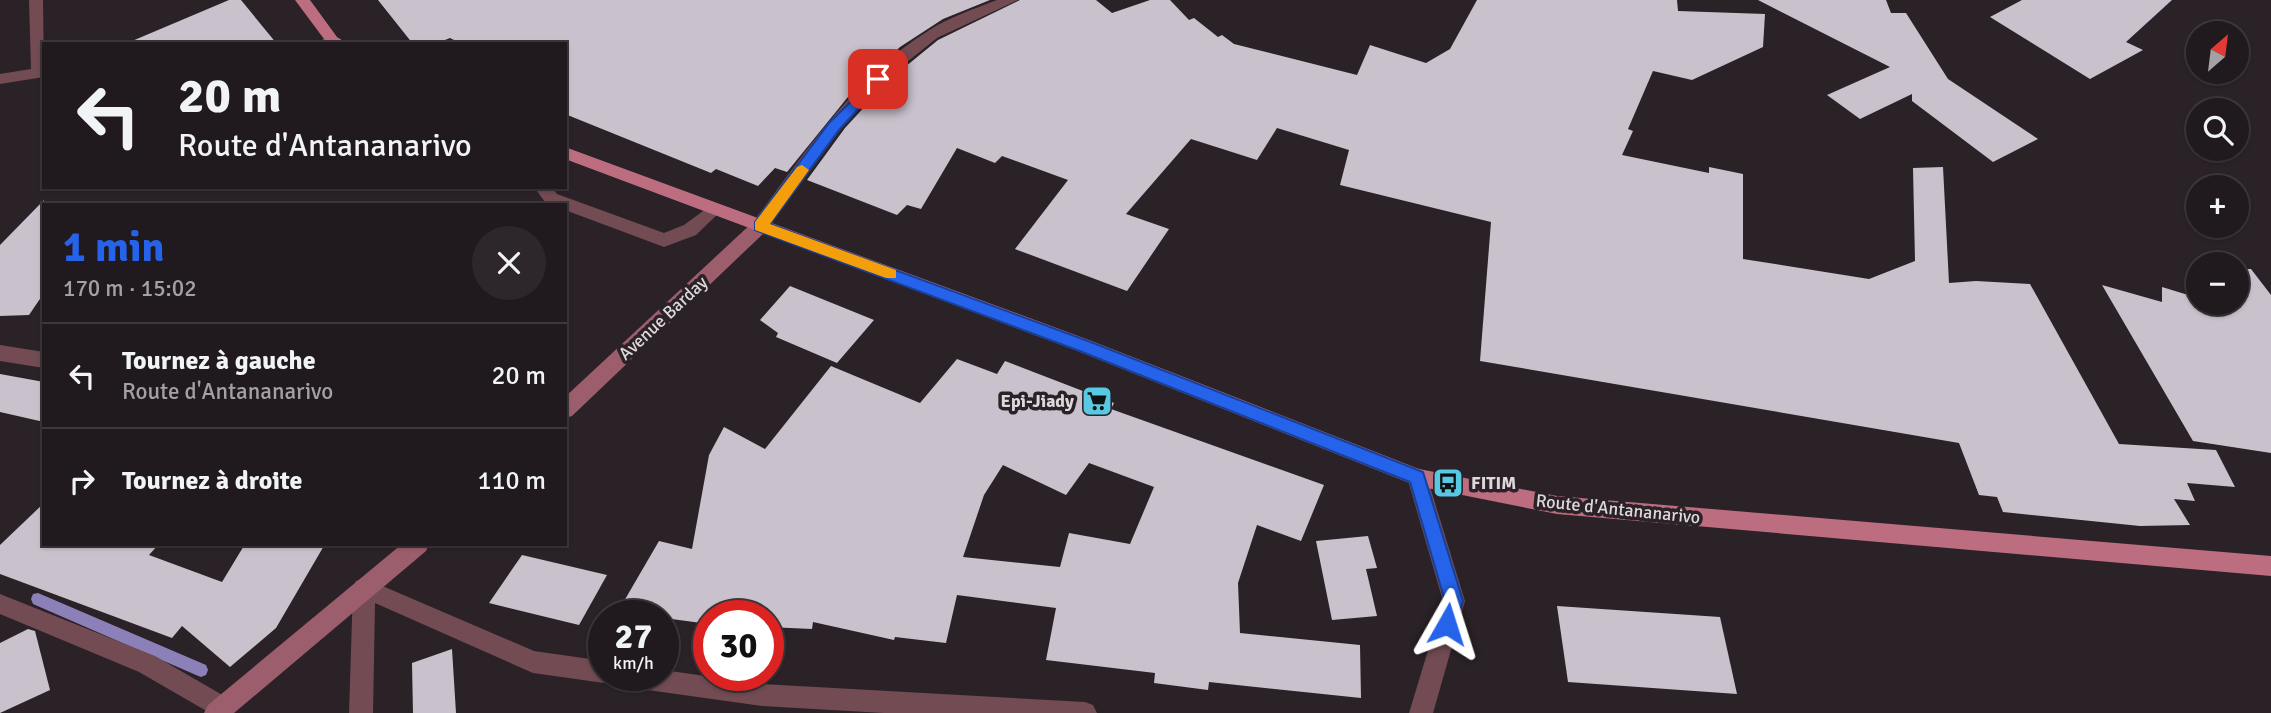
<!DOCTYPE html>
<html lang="fr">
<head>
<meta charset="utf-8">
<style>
  body { margin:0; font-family:Signika,sans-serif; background:#2d272b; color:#f1f3f6; height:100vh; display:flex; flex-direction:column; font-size:26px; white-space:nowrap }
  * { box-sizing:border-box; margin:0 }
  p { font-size:23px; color:#a2a1a4 }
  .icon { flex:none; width:38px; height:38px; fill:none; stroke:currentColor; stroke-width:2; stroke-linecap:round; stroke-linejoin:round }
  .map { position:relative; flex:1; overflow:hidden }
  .drawer { position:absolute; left:42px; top:203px; width:525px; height:343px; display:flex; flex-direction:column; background:#201a1e; border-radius:0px; box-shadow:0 2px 5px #0004,0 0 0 2px #3d383c }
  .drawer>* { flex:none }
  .top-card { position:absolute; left:42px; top:42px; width:525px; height:147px; border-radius:0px; box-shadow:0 2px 5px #0004,0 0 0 2px #3d383c; background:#201a1e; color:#f1f3f6; overflow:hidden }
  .needle { width:46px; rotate:28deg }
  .buttons { position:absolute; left:2186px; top:21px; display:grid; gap:14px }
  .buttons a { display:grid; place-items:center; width:63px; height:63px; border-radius:50%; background:#201a1e; box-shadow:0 2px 5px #0004,0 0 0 2px #3d383c; font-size:35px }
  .speed { position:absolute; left:588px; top:600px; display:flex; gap:14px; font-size:35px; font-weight:700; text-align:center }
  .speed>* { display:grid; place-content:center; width:91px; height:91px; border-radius:50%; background:#201a1e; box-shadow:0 2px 5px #0004,0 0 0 2px #3d383c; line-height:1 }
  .speed small { font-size:18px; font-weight:400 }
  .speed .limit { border:10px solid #d22; background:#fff; color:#111 }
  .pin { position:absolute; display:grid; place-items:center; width:60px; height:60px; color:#fff; margin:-30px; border-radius:14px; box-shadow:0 4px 10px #0006 }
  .me { position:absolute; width:77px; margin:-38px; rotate:6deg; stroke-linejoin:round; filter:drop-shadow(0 0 5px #0008) }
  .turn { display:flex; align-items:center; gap:24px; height:147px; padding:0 21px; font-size:32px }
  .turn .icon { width:91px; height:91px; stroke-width:2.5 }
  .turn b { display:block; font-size:49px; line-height:60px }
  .round { display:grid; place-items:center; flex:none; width:74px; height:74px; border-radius:37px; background:#2d272b }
  .overview { display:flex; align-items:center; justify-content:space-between; height:119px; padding:0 21px }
  h1 { font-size:42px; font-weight:700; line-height:52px; color:#2563eb }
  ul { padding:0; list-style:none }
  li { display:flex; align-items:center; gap:21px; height:105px; padding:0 21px; border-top:2px solid #3d383c }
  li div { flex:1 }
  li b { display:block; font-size:26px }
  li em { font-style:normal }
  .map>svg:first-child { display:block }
</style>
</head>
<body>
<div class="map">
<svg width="2271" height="713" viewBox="0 0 2271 713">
  <rect width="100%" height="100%" fill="#2b2228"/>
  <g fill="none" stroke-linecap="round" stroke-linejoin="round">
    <!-- stream -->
    <polygon fill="#8c80b8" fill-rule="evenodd" points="38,593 206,665 208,670 206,675 201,677 196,675 33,604 31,599 33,594"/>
  </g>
  <!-- building -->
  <g fill="#c9c1cc" fill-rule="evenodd">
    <polygon points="229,0 241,0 277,44 125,44"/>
    <polygon points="378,0 990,0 943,19 900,47 852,92 787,172 775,168 758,186 716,169 711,173 565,114 565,44 462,44 450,38 435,44 413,44"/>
    <polygon points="1020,0 1096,0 1112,13 1150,0 1170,0 1189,20 1194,18 1218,37 1222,35 1234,44 1357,75 1370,45 1426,63 1450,49 1477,0 1677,0 1678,11 1765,14 1763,47 1692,80 1653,71 1628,129 1633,131 1622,155 1709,173 1709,167 1743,174 1743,259 1869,279 1915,261 1913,168 1943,167 1949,283 1976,281 2030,284 2119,444 2216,450 2235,487 2187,483 2195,501 2174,499 2190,525 2140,526 2003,512 1997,497 1979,495 1959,443 1480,361 1491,222 1340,185 1349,150 1277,128 1257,160 1191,139 1126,214 1169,229 1127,291 1015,249 1068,180 1002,156 995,163 957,148 921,209 907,205 897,215 807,180 845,128 889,80 938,40"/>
    <polygon points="1758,0 1886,0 1891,13 1906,13 1948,79 2038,139 1993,162 1912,101 1912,94 1860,119 1827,95 1890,67"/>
    <polygon points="2022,0 2172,0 2126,42 2143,50 2090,79 1990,17"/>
    <polygon points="44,200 44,293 29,315 0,316 0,245"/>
    <polygon points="2236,269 2251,269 2271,295 2271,453 2193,441 2102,285 2162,302 2162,287 2198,298 2198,303 2225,306 2222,303 2236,303"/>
    <polygon points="790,286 874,320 837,363 776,337 778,333 760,320"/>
    <path d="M957 359 997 374 1005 361 1114 403 1111 409 1324 485 1301 541 1257 525 1238 583 1240 633 1360 645 1361 698 1209 682 1208 690 1154 683 1155 673 1046 660 1056 608 957 595 946 643 895 637 894 640 813 622 812 629 768 627V616H709V624L649 616 620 608 659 541 692 549 709 455 724 427 765 449 831 366 920 403ZM1089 463 1154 487 1130 544 1069 533 1060 567 963 557 984 495 1003 465 1066 495Z"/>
    <polygon points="0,374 44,382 44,422 0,412"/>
    <polygon points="44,503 44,544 159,544 149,555 222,582 245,544 325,544 276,628 230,667 182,626 172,638 0,574 0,545"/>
    <polygon points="1368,536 1377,568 1366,569 1377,616 1332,620 1316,541"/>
    <polygon points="522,555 607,575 579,625 489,603"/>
    <polygon points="1557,606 1720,617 1737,694 1568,682"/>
    <polygon points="28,629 35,631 50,690 0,713 0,643"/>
    <polygon points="452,649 456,713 413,713 412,663"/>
  </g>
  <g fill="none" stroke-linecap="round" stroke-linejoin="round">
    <!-- service -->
    <polygon fill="#724b53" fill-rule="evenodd" points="534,187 552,187 557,194 664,233 684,225 714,203 723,209 696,235 664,247 565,210 565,205 545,202"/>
    <!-- minor -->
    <g fill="#724b53" fill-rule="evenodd">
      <polygon points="29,0 43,0 44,77 0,84 0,74 31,69"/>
      <path d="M997 0H1018L937 38 887 78 843 126 766 231H754L751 226 754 221C805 153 854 77 928 31 949 17 974 9 997 0Z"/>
      <polygon points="332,35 340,40 337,43 313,44"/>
      <polygon points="0,345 44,352 44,368 0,361"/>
      <polygon points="1417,468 1424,471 1427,477 1465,601 1433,713 1409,713 1443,601 1407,477 1410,471"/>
      <polygon points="364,578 534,651 604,661 604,676 614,676 604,683 533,673 375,603 373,713 349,713 353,588 356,581"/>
      <polygon points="0,594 155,656 231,700 235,708 233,713 210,713 139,672 0,614"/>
      <polygon points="663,670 762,684 1085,702 1093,705 1097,713 884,713 762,706 626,687 618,684 614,676 663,676"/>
    </g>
    <!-- secondary -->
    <g fill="#9c5e6d" fill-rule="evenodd">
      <polygon points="760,220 766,221 769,226 766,231 572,416 565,418 565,397 754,221"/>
      <polygon points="402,544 429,544 426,551 234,713 204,713 208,705"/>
    </g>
    <!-- primary -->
    <g fill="#bd6d80" fill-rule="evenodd">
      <polygon points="295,0 310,0 337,37 348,44 327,43"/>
      <polygon points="565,147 1089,340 1419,469 1557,496 2271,556 2271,576 1557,514 1417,486 1075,350 565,159"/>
    </g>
  </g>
  <!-- route -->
  <polygon fill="#2563eb" stroke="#184099" stroke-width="2" points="878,75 883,76 883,82 839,130 770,224 1088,341 1423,472 1463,601 1454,630 1447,632 1441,630 1438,624 1445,601 1410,482 1077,350 755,230 755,222 829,123"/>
  <!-- slow -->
  <polygon fill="#f59e0b" points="802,165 809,170 770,224 896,270 896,278 886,278 755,230 755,222 797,167"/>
  <!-- icons -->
  <defs>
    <g id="supermarket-square" transform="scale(1.575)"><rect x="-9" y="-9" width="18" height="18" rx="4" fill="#57c9e3" stroke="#2b2228"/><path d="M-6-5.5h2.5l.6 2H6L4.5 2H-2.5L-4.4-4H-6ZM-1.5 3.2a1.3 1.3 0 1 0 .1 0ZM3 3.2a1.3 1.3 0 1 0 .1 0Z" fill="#111"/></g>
    <g id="bus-square" transform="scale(1.575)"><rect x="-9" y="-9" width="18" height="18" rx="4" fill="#57c9e3" stroke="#2b2228"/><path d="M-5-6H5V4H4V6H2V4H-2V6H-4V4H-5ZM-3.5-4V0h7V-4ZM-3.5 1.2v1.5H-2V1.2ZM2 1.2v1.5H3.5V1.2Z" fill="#111"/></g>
  </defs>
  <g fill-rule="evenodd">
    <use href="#supermarket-square" x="1097" y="401"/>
    <use href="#bus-square" x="1448" y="483"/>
  </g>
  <g text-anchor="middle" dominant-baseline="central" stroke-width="7" stroke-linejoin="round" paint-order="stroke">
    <!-- street labels -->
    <g font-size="18" fill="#ded8dc" stroke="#2b2228">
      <text transform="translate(663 318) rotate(-43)">Avenue Barday</text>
      <text transform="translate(1618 509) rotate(6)">Route d'Antananarivo</text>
    </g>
    <!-- poi labels -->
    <g font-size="18" font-weight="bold" fill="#ded8dc" stroke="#2b2228" text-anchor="end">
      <text x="1074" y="401">Epi-Jiady</text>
      <text x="1471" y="483" text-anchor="start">FITIM</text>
    </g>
  </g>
</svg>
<div class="buttons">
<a><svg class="needle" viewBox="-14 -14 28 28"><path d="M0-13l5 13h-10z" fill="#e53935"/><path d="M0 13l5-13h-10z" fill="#a2a1a4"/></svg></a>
<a><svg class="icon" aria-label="search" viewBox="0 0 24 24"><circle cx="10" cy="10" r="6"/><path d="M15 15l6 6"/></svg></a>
<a>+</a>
<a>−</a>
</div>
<div class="speed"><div>27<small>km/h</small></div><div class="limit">30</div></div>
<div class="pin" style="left:878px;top:79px;background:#d93025"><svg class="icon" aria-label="arrive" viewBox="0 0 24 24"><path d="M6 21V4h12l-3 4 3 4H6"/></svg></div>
<svg class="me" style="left:1447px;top:624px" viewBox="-20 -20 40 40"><path d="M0-17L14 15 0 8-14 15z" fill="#2563eb" stroke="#fff" stroke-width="4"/></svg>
<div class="top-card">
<div class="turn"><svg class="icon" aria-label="left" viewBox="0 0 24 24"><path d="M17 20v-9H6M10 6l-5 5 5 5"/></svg><div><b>20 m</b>Route d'Antananarivo</div></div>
</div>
<section class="drawer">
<div class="overview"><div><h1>1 min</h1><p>170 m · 15:02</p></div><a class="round"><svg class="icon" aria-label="close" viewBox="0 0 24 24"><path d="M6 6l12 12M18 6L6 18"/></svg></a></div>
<ul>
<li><svg class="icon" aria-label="left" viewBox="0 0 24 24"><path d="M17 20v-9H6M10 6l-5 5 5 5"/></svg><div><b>Tournez à gauche</b><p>Route d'Antananarivo</p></div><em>20 m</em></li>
<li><svg class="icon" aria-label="right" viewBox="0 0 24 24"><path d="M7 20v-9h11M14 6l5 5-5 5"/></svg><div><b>Tournez à droite</b></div><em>110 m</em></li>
</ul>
</section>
</div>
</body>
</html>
